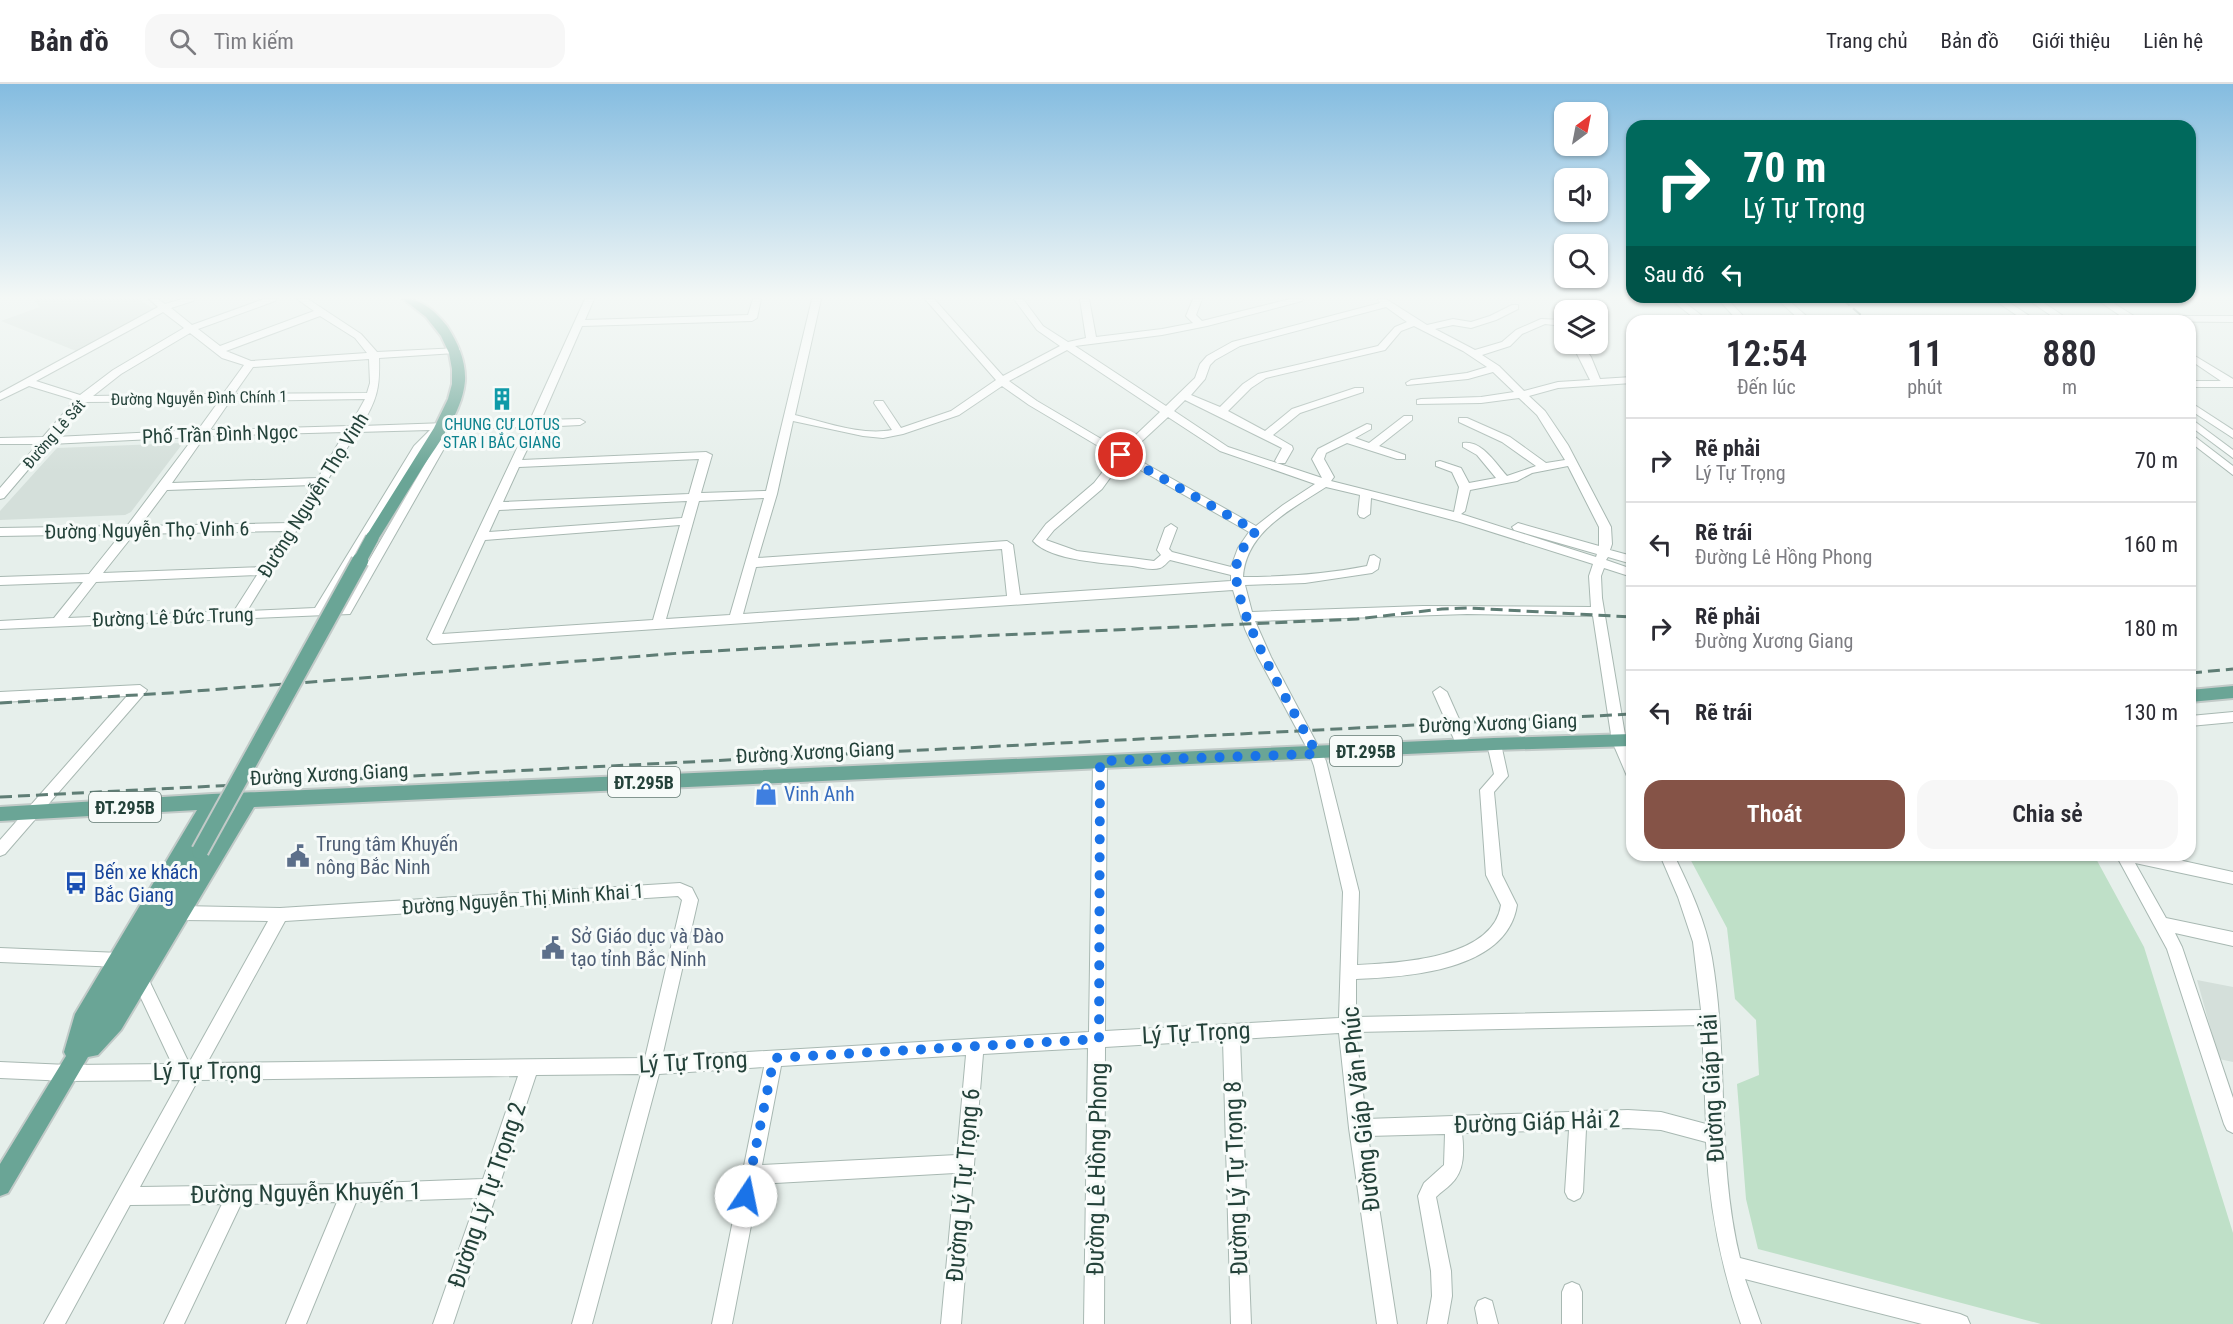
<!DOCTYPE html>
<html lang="vi">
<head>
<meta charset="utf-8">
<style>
  body { margin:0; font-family:"Roboto Condensed",sans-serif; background:#f7f7f7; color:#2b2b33; height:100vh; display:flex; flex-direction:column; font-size:22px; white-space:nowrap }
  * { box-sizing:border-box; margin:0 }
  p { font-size:20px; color:#7c7c81 }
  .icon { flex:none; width:33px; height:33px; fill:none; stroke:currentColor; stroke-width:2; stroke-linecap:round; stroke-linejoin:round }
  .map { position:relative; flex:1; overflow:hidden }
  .sheet { position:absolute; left:1626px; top:231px; width:570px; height:546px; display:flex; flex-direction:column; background:#fff; border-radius:18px; box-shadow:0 2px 4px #0004 }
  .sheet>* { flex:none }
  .hud { position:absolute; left:1626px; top:36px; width:570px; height:183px; border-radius:18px; box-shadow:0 2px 4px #0004; background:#00695c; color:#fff; overflow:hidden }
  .needle { width:39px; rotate:32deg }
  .buttons { position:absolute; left:1554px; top:18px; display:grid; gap:12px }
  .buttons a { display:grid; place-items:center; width:54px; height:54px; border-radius:12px; background:#fff; box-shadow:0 2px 4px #0004; font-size:30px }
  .pin { position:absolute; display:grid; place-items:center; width:51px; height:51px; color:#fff; margin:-26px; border:3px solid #fff; border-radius:50%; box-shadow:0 2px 6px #0007 }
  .me { position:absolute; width:66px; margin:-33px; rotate:11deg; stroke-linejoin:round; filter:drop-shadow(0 0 4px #0008) }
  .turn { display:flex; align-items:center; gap:21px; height:126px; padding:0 18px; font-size:27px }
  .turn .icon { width:78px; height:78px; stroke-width:2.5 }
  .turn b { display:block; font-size:42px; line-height:51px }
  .then { display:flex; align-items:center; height:57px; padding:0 18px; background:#0003; gap:12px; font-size:22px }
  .eta { display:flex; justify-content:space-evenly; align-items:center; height:102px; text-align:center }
  .eta b { font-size:36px; font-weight:600; line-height:42px }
  .cta { display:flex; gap:12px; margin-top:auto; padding:12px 18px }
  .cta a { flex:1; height:69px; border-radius:18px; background:#855347; color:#fff; font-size:24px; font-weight:600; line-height:69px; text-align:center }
  .cta a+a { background:#f7f7f7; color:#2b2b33 }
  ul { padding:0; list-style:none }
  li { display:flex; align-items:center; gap:18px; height:84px; padding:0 18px; border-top:2px solid #e1e1e2 }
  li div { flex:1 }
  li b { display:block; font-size:22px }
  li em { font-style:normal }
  header { display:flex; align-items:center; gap:36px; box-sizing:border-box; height:84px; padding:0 30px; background:#fff; border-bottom:2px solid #e1e1e2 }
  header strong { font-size:28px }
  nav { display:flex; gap:33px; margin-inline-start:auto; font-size:21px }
  .search { width:420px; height:54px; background:#f7f7f7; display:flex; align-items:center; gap:15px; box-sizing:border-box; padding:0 21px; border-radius:18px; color:#7c7c81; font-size:22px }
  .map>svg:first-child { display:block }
</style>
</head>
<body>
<header>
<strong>Bản đồ</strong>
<div class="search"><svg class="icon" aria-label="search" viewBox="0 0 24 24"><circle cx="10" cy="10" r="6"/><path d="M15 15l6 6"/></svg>Tìm kiếm</div>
<nav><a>Trang chủ</a><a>Bản đồ</a><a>Giới thiệu</a><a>Liên hệ</a></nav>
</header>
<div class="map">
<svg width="2233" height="1240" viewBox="0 0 2233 1240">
  <rect width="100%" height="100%" fill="#e6efeb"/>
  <!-- built -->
  <g fill="#d4dfda">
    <polygon points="38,215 138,215 154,225 76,267 1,237 40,223 34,216"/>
    <polygon points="183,359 131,428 125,431 0,436 0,427 57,364"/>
    <polygon points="2197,896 2233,903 2233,978 2219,975"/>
  </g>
  <!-- green -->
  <polygon fill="#bfe0c8" points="1688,771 2094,771 2144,863 2233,1149 2233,1240 2041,1240 1758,1165 1746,1115 1737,1000 1759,991 1756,936 1735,915 1727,844"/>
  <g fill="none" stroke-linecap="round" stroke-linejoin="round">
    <!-- minor casing -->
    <g stroke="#a8b8b2" stroke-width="2">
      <g id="minor">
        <path d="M149 215H158L165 220 182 215H194L193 217 171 224 192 241 264 215H276L275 217 198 245 220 262 314 227 297 215H308L361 250 377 268 459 264 460 266 455 269 379 274C380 304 377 316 361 342L530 336 585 215H594L585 236 748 231 753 215H761L757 234 752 237 582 242 541 336 580 335 585 338 580 341 538 343 522 376 706 368 712 371 701 409 766 407 812 215H821L795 331C825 338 861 352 892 346L874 319 875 317H883L901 344 951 327 996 296 925 215H934L1003 292 1060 262 1037 246 1014 215H1023L1043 242 1068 258 1086 254 1080 215H1089L1096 253 1162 245 1193 239 1186 232 1193 215H1202L1196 231 1202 237 1290 215H1303L1302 217 1207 242 1162 251 1075 262 1166 322 1195 294 1200 280 1207 272 1232 258 1380 219 1378 215H1386L1427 241 1453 235 1471 238 1490 232 1512 221H1518V225L1496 236 1471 244 1453 241 1435 245 1475 266 1502 258 1516 246 1541 235 1564 236V242L1545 240 1522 250 1510 262 1482 271 1499 282 1524 307 1558 298 1590 296 1572 260H1582L1591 273 1600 295 1632 293V299L1558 304 1529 312 1545 327 1568 361 1611 443 1612 460 1610 466 1632 472V480L1608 473 1606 476 1632 485V493L1604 484 1601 492 1602 514 1626 657 1632 671V694L1627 692 1612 657 1593 532 1467 530 1255 537 1271 573 1326 677 1359 808 1357 881C1398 879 1493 875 1501 821L1486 791 1480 706 1494 690 1487 660 1489 656H1499L1501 660 1508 692 1494 708 1502 791 1517 821C1507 887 1407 893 1356 895V933L1701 926 1693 858 1678 813 1660 771H1674C1690 804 1706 838 1712 874 1729 973 1716 1076 1740 1174L1960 1230 1967 1233 1970 1240H1922L1745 1195 1761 1240H1741C1720 1180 1709 1121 1706 1058L1661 1046 1628 1044 1586 1045 1583 1108 1580 1114 1574 1117 1568 1114 1565 1108 1569 1046 1462 1049C1464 1067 1465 1087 1451 1100 1446 1105 1441 1108 1436 1113L1451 1187 1452 1212 1447 1240H1427L1432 1212 1431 1187 1418 1112 1424 1099 1444 1081 1445 1050 1368 1052 1397 1240H1377L1349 1044 1339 949 1240 955 1251 1240H1231L1223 956 1105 963 1104 1240H1084L1088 964 983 970 961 1240H941L955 1089 759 1100 732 1240H712L764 983 659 990 592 1240H572L641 990 536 991 453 1240H433L477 1114 356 1118 306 1240H286L337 1118 241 1120 184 1240H164L222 1120 130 1121 65 1240H44L180 996 68 997 0 994V978L68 981 172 980 133 897 135 892 141 890 147 892 189 979 268 837 181 836 175 834 173 829 175 824 181 822 280 824 680 799 692 804 698 816 662 973 1089 948 1093 677 1095 673H1105L1107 677 1105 947 1339 934 1343 808 1314 682 1309 668 1258 573 1245 545 1233 506 433 560 427 555 527 343 446 345V361L350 530 0 545V537L54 534 83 498 0 501V493L89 490 121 450 0 452V444L127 442 194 353 50 360 4 414 0 415V404L38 360H0V354L43 353 75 316 29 302 0 316V309L158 223ZM1386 223 1407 238 1395 243 1378 262 1258 290 1243 300 1220 323 1191 311 1205 295 1210 281 1215 276 1240 262ZM163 228 184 244 113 286 80 311 36 297ZM320 232 355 254 367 269 251 277 226 267ZM1414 242 1463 267 1487 283 1467 289 1411 296 1406 299 1407 301 1468 295 1493 288 1514 308 1481 313 1421 315 1417 316V320L1481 319 1519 314 1537 331 1565 376 1546 379 1510 353 1467 334H1459V338L1502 358 1536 382 1507 392C1496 380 1482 356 1463 359V363L1477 371 1496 394 1469 399 1461 384 1440 377 1436 378V382L1452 388 1459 403 1454 428 1331 397 1334 393 1324 375 1326 369 1347 359 1397 375H1405V371L1379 362 1412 336V332H1404L1369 359 1355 354 1371 345V341L1367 340 1318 365 1312 375 1322 394 1228 363 1174 327 1185 316 1282 364 1275 377 1277 379H1285L1293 365 1292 362 1273 351 1300 329 1363 308V304H1355L1292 325 1265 347 1228 327 1251 304 1266 294 1385 266 1401 247ZM190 249 222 274 244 281 223 310 93 312 121 290ZM1067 266 1160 328 1120 366 1037 317 1009 297ZM369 275 370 299 367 309 234 310 253 283ZM1002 302 1029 321 1115 372 1094 399 1046 440 1033 457C1051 477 1106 479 1132 482 1140 483 1151 487 1160 484 1164 483 1167 478 1170 476L1231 491V497L1020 511 1013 461 1007 457 758 474 777 410 793 337 863 352 883 354 903 350 959 331ZM365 315 350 342 210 346 230 317ZM219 317 198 346 55 353 85 318ZM1168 333 1220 367 1315 400 1283 421 1256 442 1128 370ZM430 346 414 362 315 524 247 527 357 348ZM345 348 318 394 172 399 205 352ZM435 353 436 361 342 523H328L423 364ZM699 375 689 410 503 418 519 383ZM1123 376 1249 448 1238 464 1231 483 1172 468 1169 465 1177 444 1171 440 1165 444 1157 466 1161 471 1154 477 1077 467 1046 456 1054 446 1102 405ZM1568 382 1599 443V462L1518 439 1512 443 1514 446 1597 470 1596 473 1461 430 1465 427 1470 406 1517 397 1532 389ZM313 401 289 439 140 442 167 406ZM1326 403 1360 411 1358 430 1360 433 1364 434 1370 430 1371 414 1460 438 1593 480 1589 492 1591 523 1423 522 1252 528 1245 501 1305 499 1372 489 1378 485 1380 475 1374 471 1370 472 1367 482C1326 490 1284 493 1243 493 1246 447 1292 425 1326 403ZM764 414 730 531 666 535 699 417ZM687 417 682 434 489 448 499 426ZM680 441 653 536 442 550 485 456ZM285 447 262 483 103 489 134 450ZM1002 465 1007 512 743 530 756 483ZM257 491 234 527 68 534 96 498ZM678 812 682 816 645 974 207 979 285 837ZM1702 941 1706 1040 1661 1028 1628 1026 1366 1035 1356 948ZM966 971 957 1071 762 1081 781 982ZM518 992 483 1095 350 1100 140 1103 198 996Z"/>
        <polygon points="1670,215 1680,215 1709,237 1698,237"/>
        <polygon points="1718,215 1727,215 1748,237 1738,237"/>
        <polygon points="1777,215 1787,215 1812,237 1801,237"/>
        <polygon points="1993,215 2004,215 2037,237 2025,237"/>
        <polygon points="2027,215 2038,215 2071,237 2059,237"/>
        <polygon points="2096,215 2107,215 2134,232 2233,232 2233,238 2128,237"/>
        <polygon points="2190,269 2233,295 2233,303 2190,303 2190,297 2221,297 2190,276"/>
        <polygon points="2190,318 2233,346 2233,354 2190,326"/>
        <polygon points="2190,334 2233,366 2233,374 2190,342"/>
        <polygon points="2190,349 2233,382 2233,391 2190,358"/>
        <polygon points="140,601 147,606 145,609 5,770 0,772 0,756 127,612 0,618 0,608"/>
        <polygon points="1440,603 1447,608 1471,662 1469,666 1459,666 1457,662 1433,608"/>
        <polygon points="2233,628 2233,638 2190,642 2190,632"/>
        <polygon points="2116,771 2156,771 2233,788 2233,800 2135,779 2166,834 2233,848 2233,862 2175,849 2182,863 2233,1014 2233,1049 2227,1046 2224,1040 2167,865"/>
        <polygon points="0,864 120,869 126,871 128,876 126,881 120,883 0,878"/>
        <polygon points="1572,1198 1579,1201 1582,1208 1582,1240 1562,1240 1562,1208 1565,1201"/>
        <polygon points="1485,1214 1492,1217 1498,1240 1478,1240 1475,1224 1478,1217"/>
      </g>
    </g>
    <!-- major casing -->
    <g stroke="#c2cac8" stroke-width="4">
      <g id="major">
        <path d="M403 215C422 215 435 227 447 242 458 259 466 277 465 297 462 331 435 363 418 391 404 413 391 435 377 457L372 459 365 454 434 344 448 315 452 300V285L449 269 441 252 426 233Z"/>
        <polygon points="2233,602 2233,614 2190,618 2190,606"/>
        <path d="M1632 650V662L1494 666 254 723 121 946 98 971 88 973 8 1109 0 1112V1080L66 972 64 968 75 930 197 726 0 737V723L212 710 1494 654ZM235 724 209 767 206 762 200 759 196 761 216 725Z"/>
      </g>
    </g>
    <!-- minor -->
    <use href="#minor" fill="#fff" fill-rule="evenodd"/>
    <!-- major -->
    <use href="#major" fill="#6aa596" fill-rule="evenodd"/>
    <!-- rail-far1 -->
    <polyline stroke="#5f7d75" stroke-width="2" stroke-dasharray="10 4.5" stroke-linecap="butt" points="1842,215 1868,237"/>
    <!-- rail -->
    <g stroke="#5f7d75" stroke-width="3" stroke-dasharray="12 6" stroke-linecap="butt">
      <polyline points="2190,589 2233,585"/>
      <polyline points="0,619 170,609 681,569 934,554 1357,535 1442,525 1470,524 1632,533"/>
      <polyline points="0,713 1632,630"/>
    </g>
    <!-- major-bridge-far1 casing -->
    <g stroke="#c2cac8" stroke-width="15" stroke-linecap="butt">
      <polyline id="major-bridge-far1" points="359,478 372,454"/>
    </g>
    <!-- major-bridge casing -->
    <g stroke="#c2cac8" stroke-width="20" stroke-linecap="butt">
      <polyline id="major-bridge" points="200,767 360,477"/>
    </g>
    <!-- major-bridge-far1 -->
    <use href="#major-bridge-far1" stroke="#6aa596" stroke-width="13"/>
    <!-- major-bridge -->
    <use href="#major-bridge" stroke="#6aa596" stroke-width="16"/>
  </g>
  <!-- sky -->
  <linearGradient id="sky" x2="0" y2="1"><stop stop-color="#84bce0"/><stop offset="0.55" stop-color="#f4f8f6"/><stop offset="1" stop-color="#f4f8f6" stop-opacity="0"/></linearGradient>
  <rect width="2233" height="388" fill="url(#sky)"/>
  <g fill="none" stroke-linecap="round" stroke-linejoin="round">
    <!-- route -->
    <path stroke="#1a73e8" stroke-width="10" stroke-dasharray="0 18" d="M746 1112 774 974 1099 955 1100 677 1317 670C1296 630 1227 521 1237 479 1240 467 1248 456 1256 447L1121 371"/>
  </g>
  <!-- icons -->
  <defs>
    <g id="building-bare" transform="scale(1.8)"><path d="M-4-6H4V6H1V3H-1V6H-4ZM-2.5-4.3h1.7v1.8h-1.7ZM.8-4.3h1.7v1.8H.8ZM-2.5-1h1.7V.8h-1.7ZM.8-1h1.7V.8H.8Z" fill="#0f9aa8" stroke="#f7fbf9" stroke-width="2.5" paint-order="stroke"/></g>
    <g id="shop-bare" transform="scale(1.8)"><path d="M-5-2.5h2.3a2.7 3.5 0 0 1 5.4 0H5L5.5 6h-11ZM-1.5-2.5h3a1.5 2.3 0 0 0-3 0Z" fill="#3f7fe0" stroke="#f7fbf9" stroke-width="2.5" paint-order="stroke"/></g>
    <g id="civic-bare" transform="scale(1.8)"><path d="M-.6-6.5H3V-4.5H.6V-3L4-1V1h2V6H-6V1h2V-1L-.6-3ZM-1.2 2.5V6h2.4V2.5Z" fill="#5c6f8a" stroke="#f7fbf9" stroke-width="2.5" paint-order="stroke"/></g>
    <g id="bus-bare" transform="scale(1.8)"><path d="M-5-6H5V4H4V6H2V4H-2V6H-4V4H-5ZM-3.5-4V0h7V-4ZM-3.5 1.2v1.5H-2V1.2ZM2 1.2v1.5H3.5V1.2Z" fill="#1a4fb4" stroke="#f7fbf9" stroke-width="2.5" paint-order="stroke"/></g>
  </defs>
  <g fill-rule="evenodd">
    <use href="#building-bare" x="502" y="315"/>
    <use href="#shop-bare" x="766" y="710"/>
    <use href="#civic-bare" x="298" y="772"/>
    <use href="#bus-bare" x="76" y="799"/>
    <use href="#civic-bare" x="553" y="864"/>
  </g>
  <g text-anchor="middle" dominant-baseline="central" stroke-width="6" stroke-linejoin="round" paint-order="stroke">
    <!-- far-street labels -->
    <g font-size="16" fill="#24423a" stroke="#f7fbf9">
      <text transform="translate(199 314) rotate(-1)">Đường Nguyễn Đình Chính 1</text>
      <text transform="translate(54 350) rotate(-49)">Đường Lê Sát</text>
    </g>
    <!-- far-culture labels -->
    <g font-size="16" fill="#0d838f" stroke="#f7fbf9">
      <text x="502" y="340">CHUNG CƯ LOTUS<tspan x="502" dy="18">STAR I BẮC GIANG</tspan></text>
    </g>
    <!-- shield labels -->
    <g fill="#f7fbf9" stroke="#637a73" stroke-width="1.5">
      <rect x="1330" y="652" width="72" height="30" rx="4.5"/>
      <rect x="608" y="683" width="72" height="30" rx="4.5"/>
      <rect x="89" y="708" width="72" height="30" rx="4.5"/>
    </g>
    <g font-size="18" font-weight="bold" fill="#24423a">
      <text x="1366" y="667">ĐT.295B</text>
      <text x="644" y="698">ĐT.295B</text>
      <text x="125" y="723">ĐT.295B</text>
    </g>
    <!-- street labels -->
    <g font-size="20" fill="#24423a" stroke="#f7fbf9">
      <text transform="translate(220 350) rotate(-2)">Phố Trần Đình Ngọc</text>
      <text transform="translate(313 411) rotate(-58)">Đường Nguyễn Thọ Vinh</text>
      <text transform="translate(147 446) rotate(-1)">Đường Nguyễn Thọ Vinh 6</text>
      <text transform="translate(173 533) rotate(-2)">Đường Lê Đức Trung</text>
      <text transform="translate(1498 639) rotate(-2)">Đường Xương Giang</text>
      <text transform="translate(815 668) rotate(-3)">Đường Xương Giang</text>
      <text transform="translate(329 690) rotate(-3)">Đường Xương Giang</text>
      <text transform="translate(523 815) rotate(-4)">Đường Nguyễn Thị Minh Khai 1</text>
    </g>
    <!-- shop labels -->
    <g font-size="20" fill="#366cbe" stroke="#f7fbf9" text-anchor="start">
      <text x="784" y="710">Vinh Anh</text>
    </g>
    <!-- service labels -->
    <g font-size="20" fill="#4e5e75" stroke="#f7fbf9" text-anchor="start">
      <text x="316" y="760">Trung tâm Khuyến<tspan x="316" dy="23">nông Bắc Ninh</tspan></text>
      <text x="571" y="852">Sở Giáo dục và Đào<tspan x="571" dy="23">tạo tỉnh Bắc Ninh</tspan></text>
    </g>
    <!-- transit labels -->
    <g font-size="20" fill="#164399" stroke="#f7fbf9" text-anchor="start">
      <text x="94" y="788">Bến xe khách<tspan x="94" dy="23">Bắc Giang</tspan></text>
    </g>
    <!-- near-street labels -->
    <g font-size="24" fill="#24423a" stroke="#f7fbf9">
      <text transform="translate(1196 949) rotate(-3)">Lý Tự Trọng</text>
      <text transform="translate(693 978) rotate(-3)">Lý Tự Trọng</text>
      <text transform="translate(207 987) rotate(-1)">Lý Tự Trọng</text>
      <text transform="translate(1712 1004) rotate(-93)">Đường Giáp Hải</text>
      <text transform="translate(1361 1025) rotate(-96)">Đường Giáp Văn Phúc</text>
      <text transform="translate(1537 1038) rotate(-2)">Đường Giáp Hải 2</text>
      <text transform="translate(1097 1085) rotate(-89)">Đường Lê Hồng Phong</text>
      <text transform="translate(1236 1094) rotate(-92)">Đường Lý Tự Trọng 8</text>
      <text transform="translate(963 1101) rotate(-85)">Đường Lý Tự Trọng 6</text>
      <text transform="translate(306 1109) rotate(-1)">Đường Nguyễn Khuyến 1</text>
      <text transform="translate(487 1111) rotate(-71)">Đường Lý Tự Trọng 2</text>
    </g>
  </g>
</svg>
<div class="buttons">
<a><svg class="needle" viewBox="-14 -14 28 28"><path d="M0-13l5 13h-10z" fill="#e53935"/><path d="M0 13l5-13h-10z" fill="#7c7c81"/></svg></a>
<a><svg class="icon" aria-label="sound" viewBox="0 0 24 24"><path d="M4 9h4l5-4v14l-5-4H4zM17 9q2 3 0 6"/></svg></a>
<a><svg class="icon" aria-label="search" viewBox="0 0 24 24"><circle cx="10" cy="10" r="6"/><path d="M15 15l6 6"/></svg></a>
<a><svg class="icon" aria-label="layers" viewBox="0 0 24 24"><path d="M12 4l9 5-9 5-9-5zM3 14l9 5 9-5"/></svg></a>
</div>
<div class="pin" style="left:1121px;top:371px;background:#d93025"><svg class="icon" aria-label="arrive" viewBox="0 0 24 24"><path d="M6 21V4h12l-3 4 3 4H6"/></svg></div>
<svg class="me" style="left:746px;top:1112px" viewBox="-20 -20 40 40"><circle r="19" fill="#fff"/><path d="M0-13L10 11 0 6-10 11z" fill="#1a73e8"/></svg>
<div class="hud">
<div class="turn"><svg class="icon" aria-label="right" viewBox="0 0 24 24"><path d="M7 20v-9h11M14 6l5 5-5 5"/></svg><div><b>70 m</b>Lý Tự Trọng</div></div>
<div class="then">Sau đó<svg class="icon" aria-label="left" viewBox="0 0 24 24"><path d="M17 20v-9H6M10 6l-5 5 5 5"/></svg></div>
</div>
<section class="sheet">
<div class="eta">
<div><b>12:54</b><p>Đến lúc</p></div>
<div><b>11</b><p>phút</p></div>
<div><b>880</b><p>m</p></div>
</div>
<ul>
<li><svg class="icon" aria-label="right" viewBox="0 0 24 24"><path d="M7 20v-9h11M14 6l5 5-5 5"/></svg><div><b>Rẽ phải</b><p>Lý Tự Trọng</p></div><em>70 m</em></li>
<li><svg class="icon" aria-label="left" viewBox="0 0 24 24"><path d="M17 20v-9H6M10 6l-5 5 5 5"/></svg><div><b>Rẽ trái</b><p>Đường Lê Hồng Phong</p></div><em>160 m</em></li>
<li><svg class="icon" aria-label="right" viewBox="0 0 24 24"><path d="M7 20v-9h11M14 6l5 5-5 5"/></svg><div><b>Rẽ phải</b><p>Đường Xương Giang</p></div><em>180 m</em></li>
<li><svg class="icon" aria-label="left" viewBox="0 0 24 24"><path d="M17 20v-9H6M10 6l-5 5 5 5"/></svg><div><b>Rẽ trái</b></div><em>130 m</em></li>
</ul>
<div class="cta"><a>Thoát</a><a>Chia sẻ</a></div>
</section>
</div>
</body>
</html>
